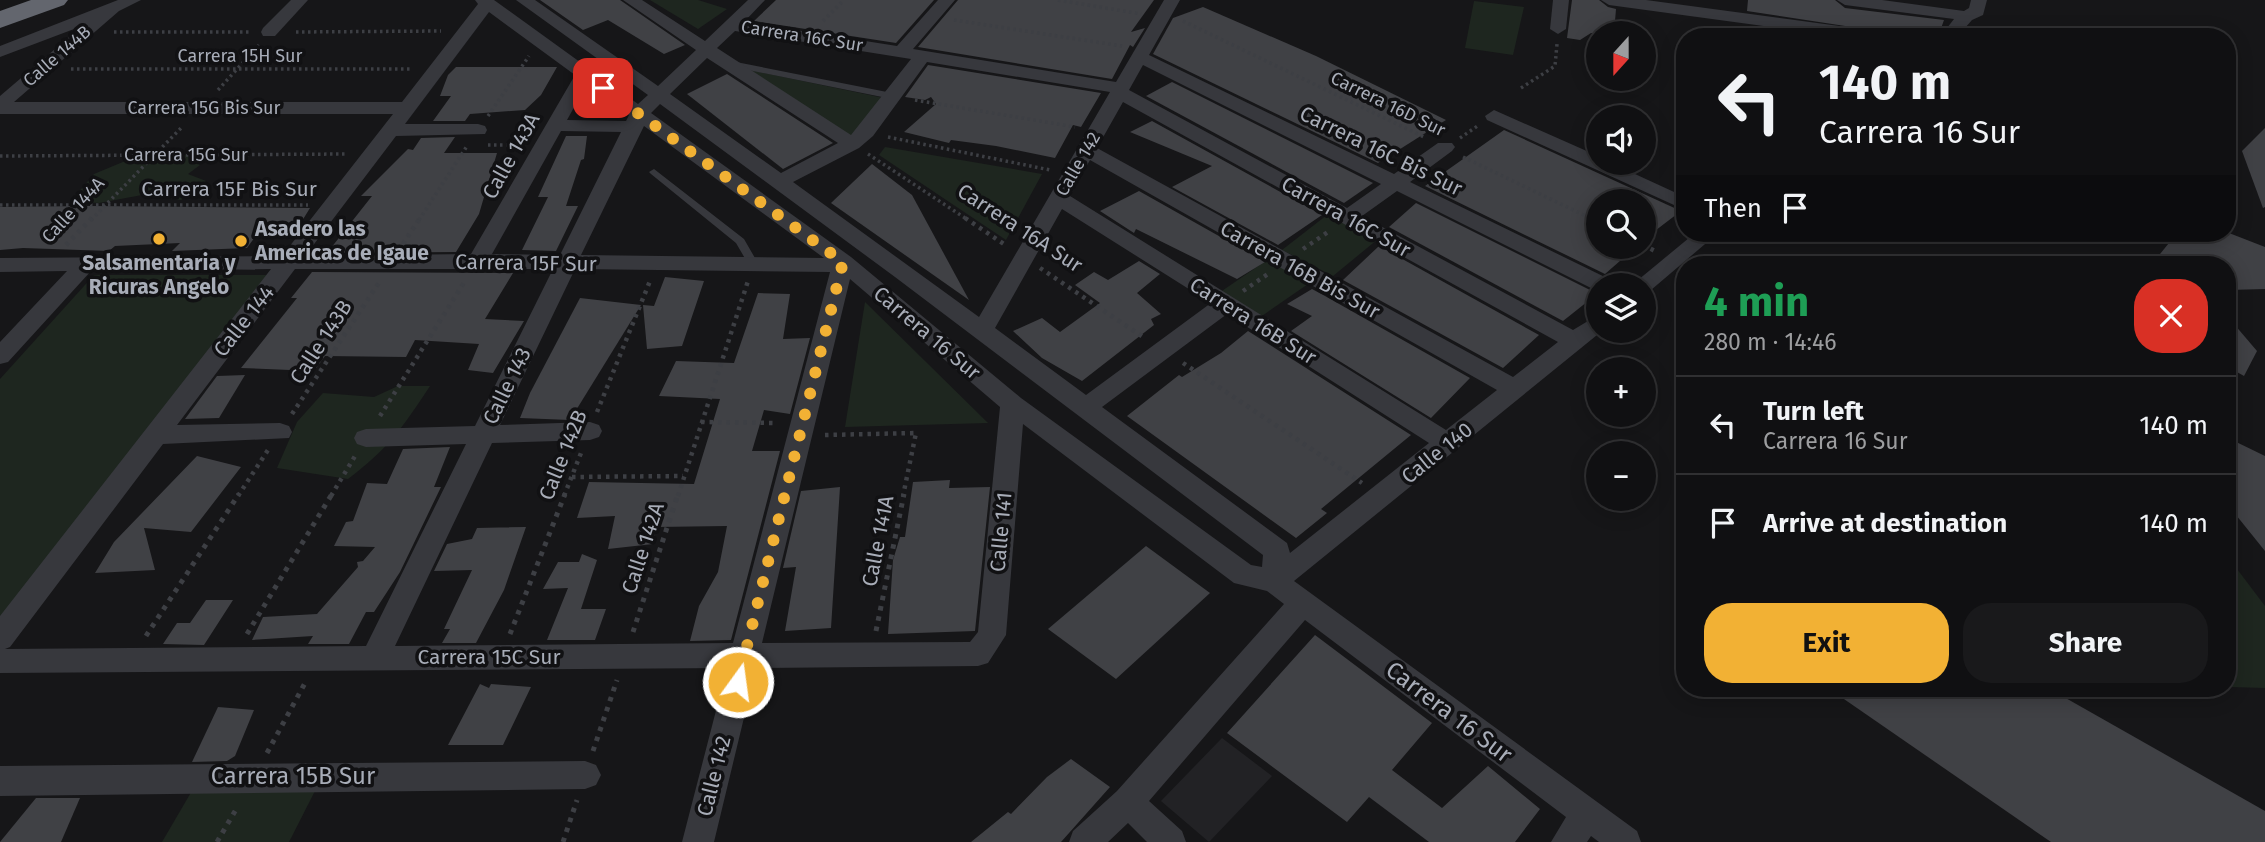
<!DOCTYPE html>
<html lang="en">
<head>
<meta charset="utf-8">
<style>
  body { margin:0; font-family:"Fira Sans",sans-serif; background:#19191b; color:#f1f3f6; height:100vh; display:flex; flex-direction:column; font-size:26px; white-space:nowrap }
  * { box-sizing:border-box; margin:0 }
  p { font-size:23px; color:#9c9d9f }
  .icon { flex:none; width:38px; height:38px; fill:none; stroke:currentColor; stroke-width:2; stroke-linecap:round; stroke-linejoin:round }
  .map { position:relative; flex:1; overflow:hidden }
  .panel { position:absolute; left:1676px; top:256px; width:560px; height:441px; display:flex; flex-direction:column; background:#101012; border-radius:28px; box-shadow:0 4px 18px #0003,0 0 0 2px #303032 }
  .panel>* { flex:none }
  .top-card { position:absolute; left:1676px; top:28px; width:560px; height:214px; border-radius:28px; box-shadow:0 4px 18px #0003,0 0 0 2px #303032; background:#101012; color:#f1f3f6; overflow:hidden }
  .needle { width:46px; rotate:201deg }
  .controls { position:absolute; left:1586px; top:21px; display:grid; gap:14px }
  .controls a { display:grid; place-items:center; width:70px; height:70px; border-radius:50%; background:#101012; box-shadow:0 4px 18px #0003,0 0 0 2px #303032; font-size:35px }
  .pin { position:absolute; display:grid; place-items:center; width:60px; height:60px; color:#fff; margin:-30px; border-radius:14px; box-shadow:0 4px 10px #0006 }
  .me { position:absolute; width:77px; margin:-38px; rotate:14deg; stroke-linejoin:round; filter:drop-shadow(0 0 5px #0008) }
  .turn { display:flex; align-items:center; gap:24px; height:147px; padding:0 28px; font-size:32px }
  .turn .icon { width:91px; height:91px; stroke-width:2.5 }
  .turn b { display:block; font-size:49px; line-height:60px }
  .then { display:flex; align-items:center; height:66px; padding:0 28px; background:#0003; gap:14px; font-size:26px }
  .round { display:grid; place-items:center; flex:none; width:74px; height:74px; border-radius:28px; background:#19191b }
  .head { display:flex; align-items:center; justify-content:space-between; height:119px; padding:0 28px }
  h1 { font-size:42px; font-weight:700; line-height:52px; color:#1e9e55 }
  .cta { display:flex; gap:14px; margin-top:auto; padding:14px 28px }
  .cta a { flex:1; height:80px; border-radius:28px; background:#f2b134; color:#111; font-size:28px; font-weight:700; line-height:80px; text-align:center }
  .cta a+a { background:#19191b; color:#f1f3f6 }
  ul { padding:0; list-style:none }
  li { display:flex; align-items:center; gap:21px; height:98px; padding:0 28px; border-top:2px solid #303032 }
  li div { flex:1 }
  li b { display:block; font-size:26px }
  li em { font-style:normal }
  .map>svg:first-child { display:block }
</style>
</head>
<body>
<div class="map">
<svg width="2265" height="842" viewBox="0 0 2265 842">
  <rect width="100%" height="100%" fill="#161618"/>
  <!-- built -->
  <polygon fill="#222225" points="1222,738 1272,776 1209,842 1161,801"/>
  <!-- green -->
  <g fill="#1e261f">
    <polygon points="650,0 698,0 727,9 698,29"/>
    <polygon points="1474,1 1524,7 1513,55 1465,48"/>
    <polygon points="750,70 884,98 852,137"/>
    <polygon points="885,147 1042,174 1006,240 879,155"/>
    <polygon points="189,153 200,165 188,174 206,181 181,200 142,195 99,203 71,201 94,174 130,159 164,155 170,162"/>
    <polygon points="1327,215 1378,239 1333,276 1282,250"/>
    <polygon points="1270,258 1311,282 1256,320 1216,295"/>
    <polygon points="94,275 267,275 0,628 0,379"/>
    <polygon points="865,302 988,423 845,427"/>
    <path d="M398 386H430C403 427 388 449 348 479L277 468 297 422 323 393 374 397Z"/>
    <polygon points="2228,569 2237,569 2265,606 2265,688 2230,687 2228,683"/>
    <polygon points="193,789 316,789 289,842 162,842"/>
  </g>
  <!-- building -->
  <g fill="#404145">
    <polygon points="540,0 620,0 685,45 664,54 608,20 583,30"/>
    <polygon points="776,0 934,0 896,43 754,21"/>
    <polygon points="958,0 1154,0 1131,32 1145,28 1133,47 1130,45 1112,79 918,47"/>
    <polygon points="1572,0 1599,0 1608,7 1616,9 1614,33 1591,33 1580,40 1567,38"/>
    <polygon points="1748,0 1835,0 1845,8 1944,20 1938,37 1917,37 1747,11"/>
    <polygon points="1203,7 1316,56 1446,120 1378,163 1153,54 1173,18"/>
    <polygon points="928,65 1101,93 1081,127 1073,125 1055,158 996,146 951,140 949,143 904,132 936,104 931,97 925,100 905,97"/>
    <polygon points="456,67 557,67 541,95 525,110 470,114 465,121 433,121 451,96 440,96 448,75"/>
    <polygon points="727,74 833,143 783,169 687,94"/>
    <polygon points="1172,82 1373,183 1344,203 1146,96"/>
    <polygon points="1152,121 1322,215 1278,245 1172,187 1212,166 1130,132"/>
    <polygon points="2265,128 2265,207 2263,208 2242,151"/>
    <polygon points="1504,130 1681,211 1643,240 1643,201 1598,201 1598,247 1636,247 1605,274 1425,186"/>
    <polygon points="566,136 587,136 584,159 581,160 566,206 578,206 556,251 522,250 548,197 538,197"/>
    <polygon points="455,137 444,153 497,153 479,214 456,252 327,253 372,196 361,196 408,149 413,150 421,138"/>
    <polygon points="872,164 912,195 969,300 831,203"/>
    <polygon points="1139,191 1265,262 1237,279 1136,229 1134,233 1100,211"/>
    <polygon points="1416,203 1594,292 1597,294 1563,321 1389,227"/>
    <polygon points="0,207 90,206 310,208 294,234 257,234 247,248 172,251 180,243 115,246 109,251 23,248 0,250"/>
    <polygon points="2177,233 2229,233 2265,247 2265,289 2228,290 2228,264 2152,264"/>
    <polygon points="1379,246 1539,335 1503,368 1343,280"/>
    <polygon points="1139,261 1160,274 1137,293 1161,314 1151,319 1154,325 1082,381 1042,358 1013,331 1042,318 1060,332 1100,303 1075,285 1094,272 1108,280"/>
    <polygon points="312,272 513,273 485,319 524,321 493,373 468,370 479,344 415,340 406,357 325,356 314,371 241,368 297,298 291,298"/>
    <polygon points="665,277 704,281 682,346 647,349 643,305 654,306"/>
    <polygon points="1312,289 1325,296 1470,378 1431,418 1291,331 1312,316 1287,304"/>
    <polygon points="758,293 790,294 783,339 810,338 790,414 764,410 752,451 780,451 731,640 690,641 699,606 718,572 727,526 656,527 653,544 608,549 615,516 577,518 589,482 694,484 720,399 659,396 676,361 734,363"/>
    <polygon points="580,298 641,305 570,420 520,418 530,393"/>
    <polygon points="2228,317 2257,351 2244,376 2228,367"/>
    <polygon points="1248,331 1411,435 1321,509 1327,513 1296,538 1127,416 1179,375 1182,377 1221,353"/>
    <polygon points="245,375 219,418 185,419 217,376"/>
    <polygon points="2228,438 2265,456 2265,551 2228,505"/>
    <polygon points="450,447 434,487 441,487 400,572 374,612 366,612 349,644 308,644 313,636 252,640 263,617 317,614 358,567 357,562 363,561 375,547 334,546 346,522 353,521 367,483 387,484 403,449"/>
    <polygon points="197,456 241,467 191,532 144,528 155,570 95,573 114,542"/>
    <polygon points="950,480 949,488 990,487 975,631 888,634 893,560 900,537 905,537 913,482"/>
    <polygon points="840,487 831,628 785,631 796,567 783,568 801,491"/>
    <polygon points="526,527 504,590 476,643 442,643 450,629 444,629 472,570 434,571 447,544 472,539 477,528"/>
    <polygon points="1146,546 1210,593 1116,679 1048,629"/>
    <polygon points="582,554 597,560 581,609 606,609 595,640 547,640 568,588 543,589 558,562 579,562"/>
    <polygon points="206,600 233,600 204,645 163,644 177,623 190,623"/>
    <polygon points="1315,635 1432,723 1392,770 1442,808 1488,766 1540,809 1515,842 1429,842 1369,797 1347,822 1227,733"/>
    <polygon points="480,684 489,688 491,684 531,687 503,745 448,745"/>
    <polygon points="1828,688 2048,688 2265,811 2265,842 2051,842"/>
    <polygon points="218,707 254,710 235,756 227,761 192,762"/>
    <polygon points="1071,759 1110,787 1061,842 971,842 1008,812 1011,814 1047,777"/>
    <polygon points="36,798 80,798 61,842 0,842"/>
  </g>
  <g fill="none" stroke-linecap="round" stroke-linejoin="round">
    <!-- path-far2 -->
    <g stroke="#3d3f44" stroke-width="3.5" stroke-dasharray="2.5 3.5" stroke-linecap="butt">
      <polyline points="1058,0 1141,14"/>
      <polyline points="954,20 1122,46"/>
      <polyline points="823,21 844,0"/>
      <polyline points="1183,21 1424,137"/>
      <polyline points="114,32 252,32"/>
      <polyline points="296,32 441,31"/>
      <polyline points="71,69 412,69"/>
      <polyline points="1521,88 1555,66 1557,44"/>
      <polyline points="218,90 259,45"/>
      <polyline points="915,100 1075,127"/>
      <polyline points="488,116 529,56"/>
      <polyline points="888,137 1050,170"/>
      <polyline points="1460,138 1479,125"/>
      <polyline points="488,145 521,145"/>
      <polyline points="868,154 968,220"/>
      <polyline points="0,156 347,154"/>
      <polyline points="1463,157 1594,220"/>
      <polyline points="0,205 308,205"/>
      <polyline points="91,220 182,127"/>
      <polyline points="419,220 467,146"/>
    </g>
    <!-- path-far1 -->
    <g stroke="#3d3f44" stroke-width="4.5" stroke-dasharray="3.5 5" stroke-linecap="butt">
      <polyline points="965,218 1007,246"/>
      <polyline points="1590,218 1598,222"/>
      <polyline points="403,244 420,218"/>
      <polyline points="66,245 92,218"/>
      <polyline points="1643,245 1655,251"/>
      <polyline points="1303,249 1331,230"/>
      <polyline points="1040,268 1143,337"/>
      <polyline points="1243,291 1268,274"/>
      <polyline points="1183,363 1362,483"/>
      <polyline points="597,412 650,281"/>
      <polyline points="292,414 380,281"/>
      <polyline points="380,416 465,281"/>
      <polyline points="701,422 777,423"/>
      <polyline points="825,435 916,433 903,496"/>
      <polyline points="572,477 683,476"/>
      <polyline points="238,496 268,450"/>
      <polyline points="331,496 355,456"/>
      <polyline points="564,496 581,453"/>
      <polyline points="678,496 748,281"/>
    </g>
    <!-- path -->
    <g stroke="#3d3f44" stroke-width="5" stroke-dasharray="4.5 6" stroke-linecap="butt">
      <polyline points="876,631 904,494"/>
      <polyline points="633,632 678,494"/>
      <polyline points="247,634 332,494"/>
      <polyline points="510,634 565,494"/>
      <polyline points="146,636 239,494"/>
      <polyline points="593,751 617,680"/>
      <polyline points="267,753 305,683"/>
      <polyline points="217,842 238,806"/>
      <polyline points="563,842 577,800"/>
    </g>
    <!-- lane -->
    <g fill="#37383d" fill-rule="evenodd">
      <polygon points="731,61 892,93 897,96 892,99 728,66 728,62"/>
      <polygon points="654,169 744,239 759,265 758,267 750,267 736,243 651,174 649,172"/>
    </g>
    <!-- street -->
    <g fill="#37383d" fill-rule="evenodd">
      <path d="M118 0H141L119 11 14 102H402L478 4 475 0H494L638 104 648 95 516 0H535L658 86 696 50 623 0H642L705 41 748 0H765L744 22 897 46 938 0H955L913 49 1116 82 1164 0H1180L1149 55 1394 174 1438 143H1452L1455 147 1452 151 1410 182 1611 280 1614 285H1598V291L1595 290 1397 191 1362 216 1573 330 1598 315V331H1602L1294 581 1637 831 1641 842H1599L1591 836 1587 842H1551L1566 817 1305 620 1149 801 1182 831 1186 842H1147L1128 823 1108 842H1069L1073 831 1117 791 1284 604 1267 591 1234 583 1023 424 1006 635 988 663 978 666 756 668 714 842H682L727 668 0 673V616L271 269 91 271 8 362 0 364V342L67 271 0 272V258L282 256 393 114H0V96L82 26 0 57V46ZM489 12 575 75 471 254 305 256 396 136 485 134 487 130 485 126 478 124H405ZM735 31 911 59 851 135 717 48ZM707 58 838 143 781 173 670 94ZM927 62 1110 92 979 317 793 182 859 148 873 136ZM1143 65 1381 184 1347 208 1129 90ZM587 84 629 115 626 121 567 120ZM1123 102 1558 342 1513 377 1097 148ZM660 104 895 277 1263 555 1262 567 1251 565 1021 398 851 257 651 113ZM644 126 824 258 581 255ZM561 131 621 132 560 255 492 254ZM1090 160 1497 390 1446 430 1070 196ZM1062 209 1211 303 1086 395 995 328ZM295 269H553L475 426 366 429 357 432 354 438 357 444 366 447 466 444 366 646 5 649 10 647 163 444 289 438 292 432 289 426 280 423 177 425ZM575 269 830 272 733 643 395 646 492 443 590 440 599 437 602 431 599 425 590 422 500 425ZM850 279 1000 407 978 632 970 642 762 643ZM1227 314 1429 443 1290 553 1287 543 1102 407Z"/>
      <polygon points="291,0 308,0 275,36 263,36 261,32 263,28"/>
      <polygon points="1553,0 1569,0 1566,29 1558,34 1550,29"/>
      <polygon points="1601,0 1646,0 1884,32 1892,37 1844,37 1609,5"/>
      <polygon points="1837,0 1882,0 1964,11 1969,8 1971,0 1987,0 1983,15 1972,20 1957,37 1940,37 1954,19 1845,5"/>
      <polygon points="1494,110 1598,156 1598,163 1611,163 1685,197 1685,210 1487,120 1485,116"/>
      <polygon points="1695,233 1718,233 1651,290 1643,292 1643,285 1632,285"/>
      <polygon points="585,761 596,765 601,775 596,785 585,789 0,796 0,766"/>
    </g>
    <!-- highway -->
    <polygon fill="#63666e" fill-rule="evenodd" points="31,0 68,0 64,5 0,28 0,11"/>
  </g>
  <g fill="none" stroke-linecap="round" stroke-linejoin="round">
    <!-- route -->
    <polyline stroke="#f2b134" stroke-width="12" stroke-dasharray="0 21.6" points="603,88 843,262 738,682"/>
  </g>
  <!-- markers -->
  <g fill="#f2b134" stroke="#111113" stroke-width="2.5">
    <circle cx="159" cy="239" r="7"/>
    <circle cx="241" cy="241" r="7"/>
  </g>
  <g text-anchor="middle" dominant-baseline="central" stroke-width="7" stroke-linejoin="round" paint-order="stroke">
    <!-- far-street labels -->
    <g font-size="18" fill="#a8adb8" stroke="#111113">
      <text transform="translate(802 36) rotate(9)">Carrera 16C Sur</text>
      <text transform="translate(57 56) rotate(-41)">Calle 144B</text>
      <text x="240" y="56">Carrera 15H Sur</text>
      <text transform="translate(1388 104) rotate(26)">Carrera 16D Sur</text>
      <text x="204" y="108">Carrera 15G Bis Sur</text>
      <text x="186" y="155">Carrera 15G Sur</text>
      <text transform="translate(1078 164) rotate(-60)">Calle 142</text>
      <text transform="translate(73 210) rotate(-47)">Calle 144A</text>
    </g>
    <!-- street labels -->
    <g font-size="21" fill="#a8adb8" stroke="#111113">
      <text transform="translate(1381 151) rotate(26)">Carrera 16C Bis Sur</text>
      <text transform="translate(511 156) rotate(-61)">Calle 143A</text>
      <text x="229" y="189">Carrera 15F Bis Sur</text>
      <text transform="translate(1346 217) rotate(29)">Carrera 16C Sur</text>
      <text transform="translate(1020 228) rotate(33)">Carrera 16A Sur</text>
      <text transform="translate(526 263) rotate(1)">Carrera 15F Sur</text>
      <text transform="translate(1300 270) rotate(29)">Carrera 16B Bis Sur</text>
      <text transform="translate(244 321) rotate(-52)">Calle 144</text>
      <text transform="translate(1253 321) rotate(32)">Carrera 16B Sur</text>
      <text transform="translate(927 333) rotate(40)">Carrera 16 Sur</text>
      <text transform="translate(321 342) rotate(-57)">Calle 143B</text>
      <text transform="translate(507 386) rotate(-64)">Calle 143</text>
      <text transform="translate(1437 453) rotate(-39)">Calle 140</text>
      <text transform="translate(563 455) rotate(-68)">Calle 142B</text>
      <text transform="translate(1001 532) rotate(-85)">Calle 141</text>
      <text transform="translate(878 541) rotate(-79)">Calle 141A</text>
      <text transform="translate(643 548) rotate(-72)">Calle 142A</text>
      <text x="489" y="657">Carrera 15C Sur</text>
      <text transform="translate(714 776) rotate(-76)">Calle 142</text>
    </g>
    <!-- poi labels -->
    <g font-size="21" font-weight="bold" fill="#a8adb8" stroke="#111113" text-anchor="start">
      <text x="255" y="229">Asadero las<tspan x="255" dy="24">Americas de Igaue</tspan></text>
      <text x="159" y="263" text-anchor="middle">Salsamentaria y<tspan x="159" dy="24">Ricuras Angelo</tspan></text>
    </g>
    <!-- near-street labels -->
    <g font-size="24" fill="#a8adb8" stroke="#111113">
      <text transform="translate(1449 712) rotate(37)">Carrera 16 Sur</text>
      <text x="293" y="776">Carrera 15B Sur</text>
    </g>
  </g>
</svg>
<div class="controls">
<a><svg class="needle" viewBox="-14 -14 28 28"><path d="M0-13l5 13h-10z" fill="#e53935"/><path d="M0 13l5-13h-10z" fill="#9c9d9f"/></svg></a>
<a><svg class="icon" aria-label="sound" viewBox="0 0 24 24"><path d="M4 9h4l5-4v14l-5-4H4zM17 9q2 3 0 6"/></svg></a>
<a><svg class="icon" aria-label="search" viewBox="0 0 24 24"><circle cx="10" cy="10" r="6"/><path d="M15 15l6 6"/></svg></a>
<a><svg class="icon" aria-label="layers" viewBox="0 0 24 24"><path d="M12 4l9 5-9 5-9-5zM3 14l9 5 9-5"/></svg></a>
<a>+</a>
<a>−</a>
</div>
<div class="pin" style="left:603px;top:88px;background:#d93025"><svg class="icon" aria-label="arrive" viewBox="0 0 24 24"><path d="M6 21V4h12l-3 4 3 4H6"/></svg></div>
<svg class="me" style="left:738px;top:682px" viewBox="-20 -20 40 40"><circle r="17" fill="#f2b134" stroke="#fff" stroke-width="3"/><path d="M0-11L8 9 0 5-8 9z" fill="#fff"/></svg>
<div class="top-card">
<div class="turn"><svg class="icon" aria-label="left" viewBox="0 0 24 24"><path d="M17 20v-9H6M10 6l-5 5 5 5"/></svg><div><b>140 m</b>Carrera 16 Sur</div></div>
<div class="then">Then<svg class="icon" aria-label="arrive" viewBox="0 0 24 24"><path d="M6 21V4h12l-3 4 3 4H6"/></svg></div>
</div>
<section class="panel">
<div class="head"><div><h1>4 min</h1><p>280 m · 14:46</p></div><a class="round" style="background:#d93025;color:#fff"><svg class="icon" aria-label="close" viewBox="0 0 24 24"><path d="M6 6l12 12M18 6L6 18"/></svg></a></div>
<ul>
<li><svg class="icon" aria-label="left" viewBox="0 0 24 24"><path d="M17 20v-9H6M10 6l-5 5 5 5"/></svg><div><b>Turn left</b><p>Carrera 16 Sur</p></div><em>140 m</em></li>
<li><svg class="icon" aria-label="arrive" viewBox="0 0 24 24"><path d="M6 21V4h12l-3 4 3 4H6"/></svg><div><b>Arrive at destination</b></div><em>140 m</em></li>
</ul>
<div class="cta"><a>Exit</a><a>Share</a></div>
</section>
</div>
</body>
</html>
